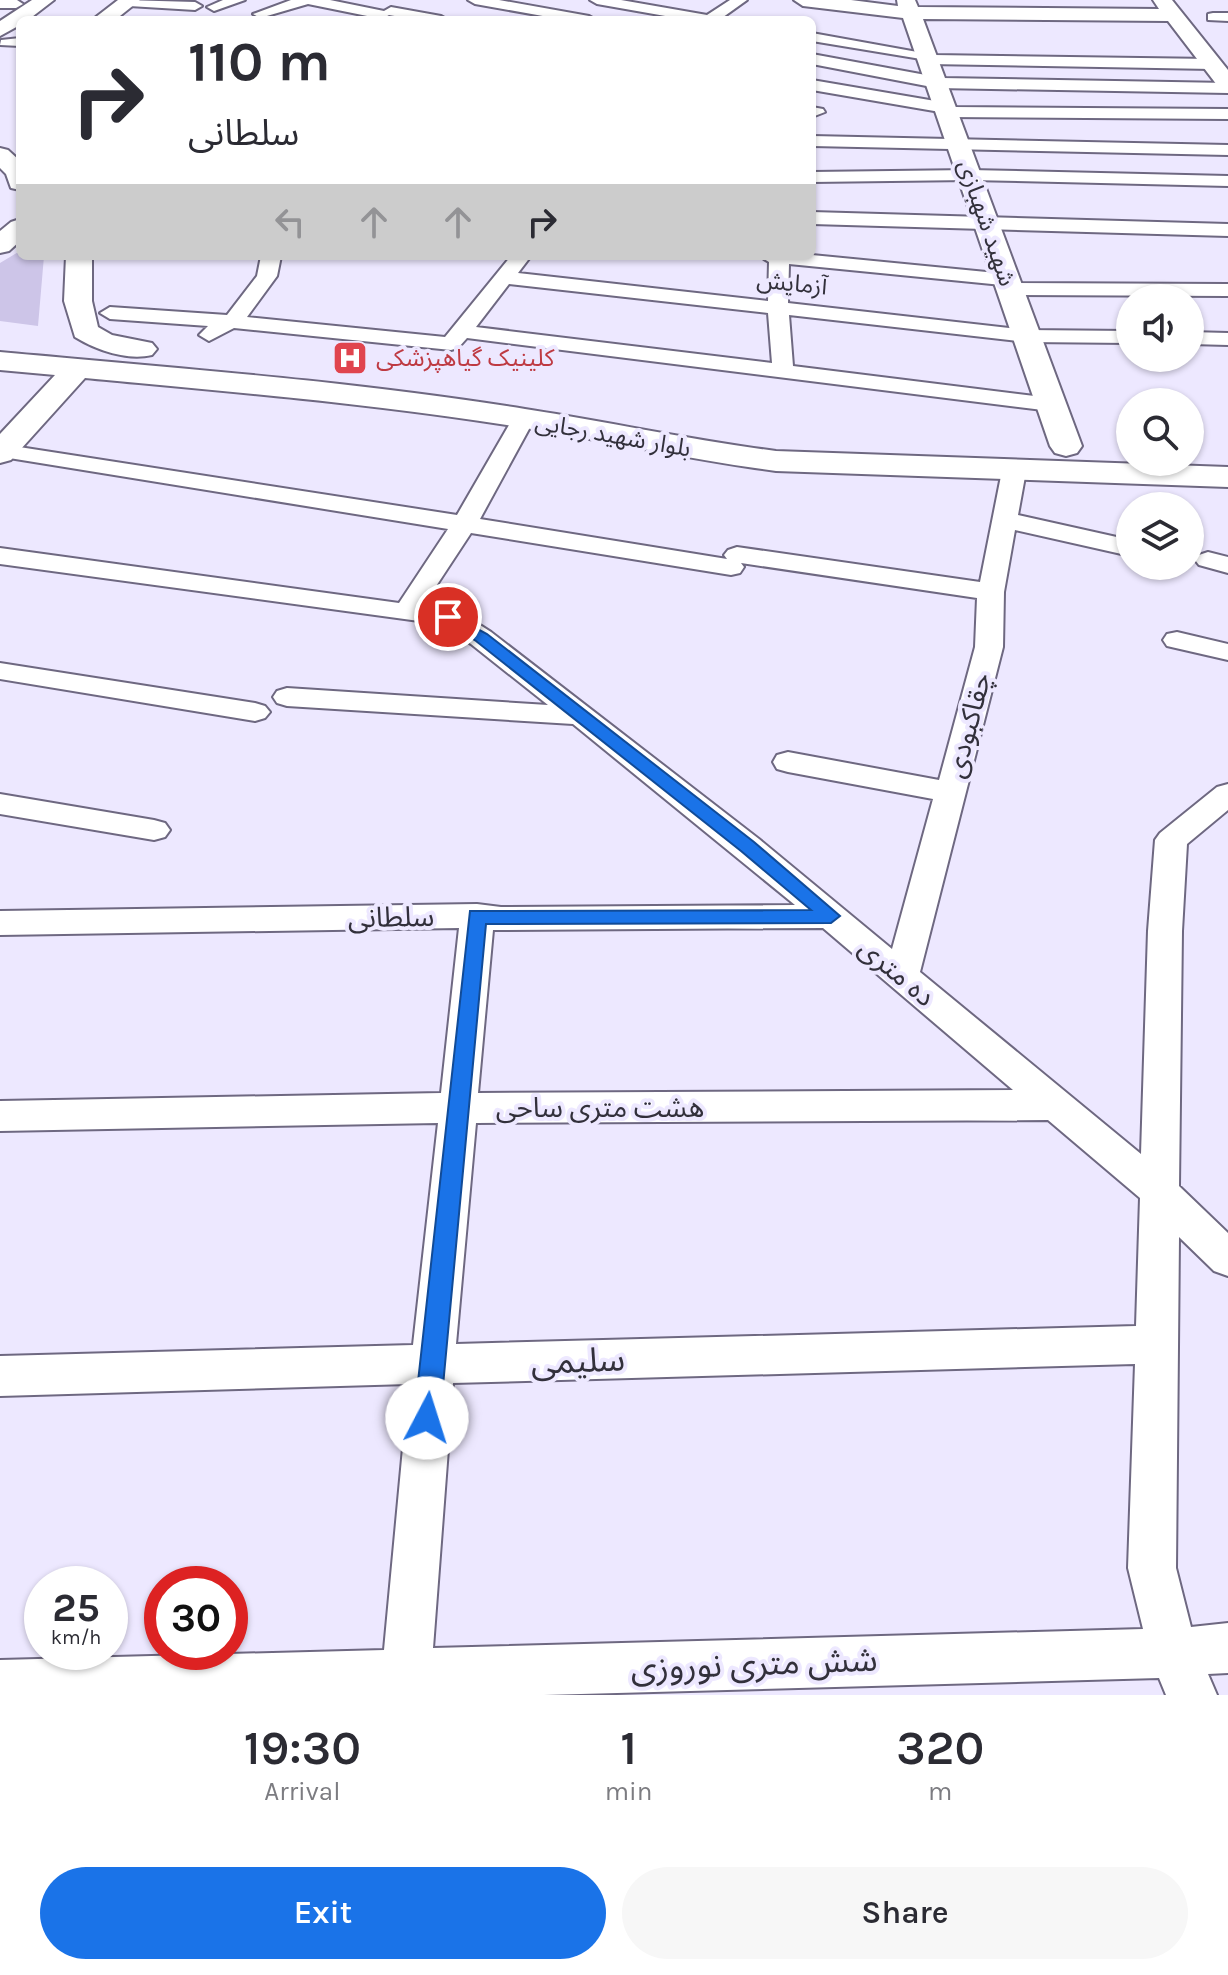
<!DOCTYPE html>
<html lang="en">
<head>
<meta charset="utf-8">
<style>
  body { margin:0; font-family:Karla,"Noto Sans Arabic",sans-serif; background:#f7f7f7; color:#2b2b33; height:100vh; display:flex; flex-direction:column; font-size:30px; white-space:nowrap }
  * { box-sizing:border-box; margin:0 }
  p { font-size:26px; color:#7c7c81 }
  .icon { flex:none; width:44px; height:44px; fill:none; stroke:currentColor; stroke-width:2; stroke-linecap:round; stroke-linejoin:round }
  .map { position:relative; height:1695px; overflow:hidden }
  .details { display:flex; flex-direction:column; background:#fff; flex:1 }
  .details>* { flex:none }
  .banner { position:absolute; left:16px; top:16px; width:800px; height:244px; border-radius:12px; box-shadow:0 2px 6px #0004; background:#fff; color:#2b2b33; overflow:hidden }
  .fabs { position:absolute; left:1116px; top:284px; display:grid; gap:16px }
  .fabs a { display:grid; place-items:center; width:88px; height:88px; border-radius:50%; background:#fff; box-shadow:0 2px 6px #0004; font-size:40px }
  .speed { position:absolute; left:24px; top:1566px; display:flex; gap:16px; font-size:40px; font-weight:700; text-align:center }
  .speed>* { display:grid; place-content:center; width:104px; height:104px; border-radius:50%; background:#fff; box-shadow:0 2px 6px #0004; line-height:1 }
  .speed small { font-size:20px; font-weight:400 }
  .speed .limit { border:12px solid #d22; background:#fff; color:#111 }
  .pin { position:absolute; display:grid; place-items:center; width:68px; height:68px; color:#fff; margin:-34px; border:4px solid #fff; border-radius:50%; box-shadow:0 2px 8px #0007 }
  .me { position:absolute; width:88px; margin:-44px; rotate:5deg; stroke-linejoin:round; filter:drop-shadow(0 0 6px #0008) }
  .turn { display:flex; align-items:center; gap:28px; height:168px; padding:0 40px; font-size:36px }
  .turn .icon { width:104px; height:104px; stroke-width:2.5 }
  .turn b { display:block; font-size:56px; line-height:68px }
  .lanes { display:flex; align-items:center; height:76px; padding:0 40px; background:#0003; justify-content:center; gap:40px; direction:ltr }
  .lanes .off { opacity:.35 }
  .eta { display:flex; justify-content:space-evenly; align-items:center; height:136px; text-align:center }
  .eta b { font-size:48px; font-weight:600; line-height:56px }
  .action { display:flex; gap:16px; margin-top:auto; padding:16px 40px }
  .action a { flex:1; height:92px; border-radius:48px; background:#1a73e8; color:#fff; font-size:32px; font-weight:600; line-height:92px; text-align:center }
  .action a+a { background:#f7f7f7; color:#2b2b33 }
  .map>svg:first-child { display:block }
</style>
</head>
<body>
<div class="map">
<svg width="1228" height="1695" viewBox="0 0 1228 1695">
  <rect width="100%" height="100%" fill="#ede8ff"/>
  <!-- green -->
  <polygon fill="#cdc5e8" points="20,251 20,256 44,256 38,326 0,321 0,263"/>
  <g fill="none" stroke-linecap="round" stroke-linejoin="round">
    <!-- street casing -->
    <g stroke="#6e6881" stroke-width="4">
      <g id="street">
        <polygon points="0,0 17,0 23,4 16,8 0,8"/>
        <polygon points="123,0 195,2 202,6 195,10 129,6 124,5"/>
        <polygon points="223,0 245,0 214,11 207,7"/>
        <polygon points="291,0 330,0 384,11 391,7 441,16 448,20 417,20 389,15 382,19 308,4 260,18 253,14"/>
        <polygon points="468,0 499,0 589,16 596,20 565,20 475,4"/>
        <polygon points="590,0 621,0 707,15 730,0 747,0 719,20 688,20 597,4"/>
        <polygon points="1213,13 1228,13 1228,21 1208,20 1208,14"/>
        <polygon points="812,33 934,55 1212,59 1220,64 1212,69 928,64 921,59 812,41"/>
        <polygon points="20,38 20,46 0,45 1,40"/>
        <polygon points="812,54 942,78 1228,83 1228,93 937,88 812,64"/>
        <polygon points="812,80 947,103 954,107 1228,109 1228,119 948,117 940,112 812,90"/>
        <polygon points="812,107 823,109 825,112 812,117"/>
        <polygon points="812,136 1228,145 1228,155 812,146"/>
        <polygon points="970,170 1228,176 1228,186 970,180 812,182 812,172"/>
        <polygon points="812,212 1228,224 1228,236 812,224"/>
        <path d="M812 255 1007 274 1014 276 1017 280 1015 283 1228 284V296L1010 295 1003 293 1000 289 1002 285 789 264 788 303 1027 330 1130 331V343L1027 342 789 315 793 366 1059 399 1062 404 1051 411 467 338 458 348 451 350 234 328 209 341 199 335 208 326 110 319 100 313 110 307 227 315 257 276 261 256H281L277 276 247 317 445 337 511 256H531L518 273 768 301 769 262 759 256ZM509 284 768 313 772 363 476 327Z"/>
        <polygon points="1190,332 1228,333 1228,345 1190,344"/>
        <path d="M524 411 532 413 535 418 480 519 727 559 724 555 728 550 737 547 980 582 1002 471 1006 466H1022L1026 471 1018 515 1130 540V554L1126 555 1015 530 1004 592 1003 647 920 972 1141 1154 1148 931 1155 840 1160 833 1217 787 1228 784V810L1187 844 1182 931 1179 1186 1228 1233V1276L1214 1271 1179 1237 1176 1568 1191 1627 1228 1623V1673L1208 1674 1217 1695H1166L1159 1678 544 1695H0V1660L384 1650 409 1384 0 1396V1356L413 1345 438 1123 0 1131V1101L441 1093 459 928 0 935V911L477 904 501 907 795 905 573 724 287 706 277 703 273 697 277 691 287 688 548 705 471 644 441 624 0 564V548L399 603 448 529 3 457 0 456V444L457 515 513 418 516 413ZM471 533 731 575 740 573 744 567 741 563 977 598 975 647 939 780 788 752 777 755 773 762 777 769 788 772 933 799 892 949 759 839 491 632 458 611 423 606ZM823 928 1013 1090 478 1093 493 930ZM1048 1120 1140 1198 1136 1326 456 1344 476 1123ZM1135 1364 1128 1568 1143 1629 433 1648 453 1383Z"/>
        <polygon points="1208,552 1228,557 1228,573 1199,565 1195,560 1199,555"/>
        <polygon points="1177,632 1228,644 1228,660 1167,646 1163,640 1167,634"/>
        <polygon points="0,663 255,703 265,706 270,712 265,718 255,721 0,679"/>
        <polygon points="0,794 154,820 165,823 170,830 165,837 154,840 0,814"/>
      </g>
    </g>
    <!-- secondary casing -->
    <g stroke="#6e6881" stroke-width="4">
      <g id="secondary">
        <polygon points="118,0 140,0 115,20 92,20"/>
        <polygon points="794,0 851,0 898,6 897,0 915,0 918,7 1159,9 1153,0 1172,0 1228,70 1228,90 1220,89 1168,21 923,19 1082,446 1077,453 1066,456 1055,453 1050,446 903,18 803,6"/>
        <path d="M66 256H92V301L98 327 112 335 152 343 157 349 152 355C127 361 96 350 75 337L64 301Z"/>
        <path d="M0 352C175 368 351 381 525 409 609 422 692 440 776 451L1228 467V487L776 471C692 460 609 441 525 428 380 404 232 392 85 378L11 460 0 463V434L55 375 0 370Z"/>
      </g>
    </g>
    <!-- primary casing -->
    <g stroke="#6e6881" stroke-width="4">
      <g id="primary">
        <polygon points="32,0 54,0 28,20 20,20 20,25 0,36 0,21"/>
        <polygon points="0,148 8,150 20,161 20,190 11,188 6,174 0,168"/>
        <polygon points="20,219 20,241 9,251 0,253 0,231 11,222"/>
      </g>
    </g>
    <!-- street -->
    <use href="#street" fill="#fff" fill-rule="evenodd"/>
    <!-- secondary -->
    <use href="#secondary" fill="#fff" fill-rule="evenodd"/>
    <!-- primary -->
    <use href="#primary" fill="#fff" fill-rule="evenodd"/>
  </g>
  <!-- route -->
  <polygon fill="#1a73e8" stroke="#114b97" stroke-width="2" points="448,613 487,634 754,842 840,916 831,923 486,924 440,1418 436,1426 427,1430 418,1426 414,1418 470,911 811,910 741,851 476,641 442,620 442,614"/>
  <!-- icons -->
  <defs>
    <g id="hospital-square" transform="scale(1.8)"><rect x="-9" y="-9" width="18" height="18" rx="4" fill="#e0444e" stroke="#ede8ff"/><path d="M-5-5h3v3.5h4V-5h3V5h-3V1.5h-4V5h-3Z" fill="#fff"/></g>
  </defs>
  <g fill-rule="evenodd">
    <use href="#hospital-square" x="350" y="358"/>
  </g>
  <g text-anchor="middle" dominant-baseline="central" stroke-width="8" stroke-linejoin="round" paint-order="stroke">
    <!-- far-street labels -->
    <g font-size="24" fill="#32303b" stroke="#ede8ff">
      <text transform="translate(987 223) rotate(71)">شهید شهبازی</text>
      <text transform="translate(792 283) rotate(6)">آزمایش</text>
      <text transform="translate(613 435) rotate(10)">بلوار شهید رجایی</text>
    </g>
    <!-- far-health labels -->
    <g font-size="24" fill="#be3a42" stroke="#ede8ff" text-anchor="start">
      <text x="376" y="358">کلینیک گیاهپزشکی</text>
    </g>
    <!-- street labels -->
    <g font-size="28" fill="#32303b" stroke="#ede8ff">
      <text transform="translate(968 725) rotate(-75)">چقاکبودی</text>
      <text transform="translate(391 917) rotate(-1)">سلطانی</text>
      <text transform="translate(897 972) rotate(40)">ده متری</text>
      <text x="600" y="1107">هشت متری ساحی</text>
    </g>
    <!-- near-street labels -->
    <g font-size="34" fill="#32303b" stroke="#ede8ff">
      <text transform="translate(578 1361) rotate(-2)">سلیمی</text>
      <text transform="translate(754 1664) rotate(-2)">شش متری نوروزی</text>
    </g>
  </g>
</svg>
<div class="fabs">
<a><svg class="icon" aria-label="sound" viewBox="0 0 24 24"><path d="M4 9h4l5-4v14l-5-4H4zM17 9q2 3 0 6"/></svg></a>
<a><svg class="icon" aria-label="search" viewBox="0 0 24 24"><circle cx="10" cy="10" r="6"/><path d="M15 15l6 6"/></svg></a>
<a><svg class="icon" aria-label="layers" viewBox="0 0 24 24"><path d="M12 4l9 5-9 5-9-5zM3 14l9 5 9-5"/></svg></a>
</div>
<div class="speed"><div>25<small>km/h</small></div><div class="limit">30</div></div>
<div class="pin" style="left:448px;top:617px;background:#d93025"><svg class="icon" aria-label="arrive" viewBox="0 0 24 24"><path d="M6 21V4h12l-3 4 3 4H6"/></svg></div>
<svg class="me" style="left:427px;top:1418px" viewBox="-20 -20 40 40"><circle r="19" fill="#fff"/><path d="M0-13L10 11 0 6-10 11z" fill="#1a73e8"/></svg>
<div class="banner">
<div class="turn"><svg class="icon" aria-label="right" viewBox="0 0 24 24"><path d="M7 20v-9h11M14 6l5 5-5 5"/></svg><div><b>110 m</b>سلطانی</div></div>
<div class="lanes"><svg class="icon off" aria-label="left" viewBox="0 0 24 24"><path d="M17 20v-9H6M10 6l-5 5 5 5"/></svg><svg class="icon off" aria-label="ahead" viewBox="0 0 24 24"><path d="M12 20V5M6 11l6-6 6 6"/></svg><svg class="icon off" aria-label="ahead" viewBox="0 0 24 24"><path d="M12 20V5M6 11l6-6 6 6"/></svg><svg class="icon" aria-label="right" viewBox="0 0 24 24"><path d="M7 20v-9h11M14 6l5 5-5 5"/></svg></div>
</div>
</div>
<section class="details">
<div class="eta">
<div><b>19:30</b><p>Arrival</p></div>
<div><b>1</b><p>min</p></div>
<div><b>320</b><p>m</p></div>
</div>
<div class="action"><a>Exit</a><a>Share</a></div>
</section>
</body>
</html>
